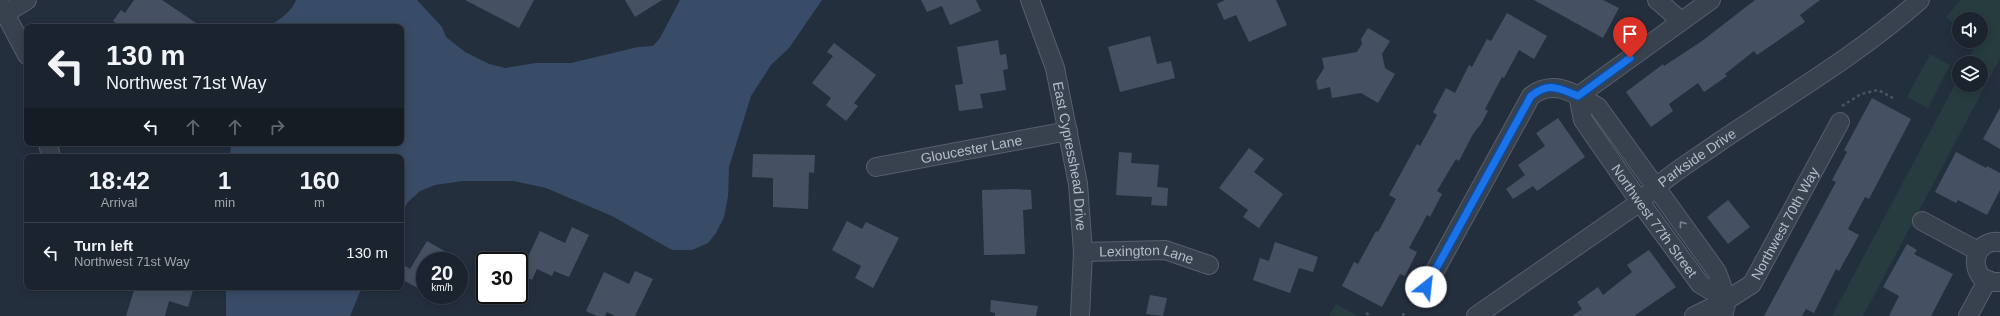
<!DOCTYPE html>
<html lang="en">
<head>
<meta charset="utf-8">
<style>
  body { margin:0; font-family:Helvetica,sans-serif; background:#242b36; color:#f1f3f6; height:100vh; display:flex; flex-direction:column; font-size:15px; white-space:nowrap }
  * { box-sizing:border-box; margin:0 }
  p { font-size:13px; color:#a0a4aa }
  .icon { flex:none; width:22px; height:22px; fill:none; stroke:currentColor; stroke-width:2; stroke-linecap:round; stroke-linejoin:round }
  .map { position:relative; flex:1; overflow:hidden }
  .side { position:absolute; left:24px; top:154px; width:380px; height:136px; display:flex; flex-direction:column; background:#1b232e; border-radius:8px; box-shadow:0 2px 10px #0003,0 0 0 1px #39404a }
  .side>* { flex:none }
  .guide { position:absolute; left:24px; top:24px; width:380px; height:122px; border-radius:8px; box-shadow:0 2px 10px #0003,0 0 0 1px #39404a; background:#1b232e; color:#f1f3f6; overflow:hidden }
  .controls { position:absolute; left:1952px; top:12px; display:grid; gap:8px }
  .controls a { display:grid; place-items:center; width:36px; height:36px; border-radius:50%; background:#1b232e; box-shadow:0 2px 10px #0003,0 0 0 1px #39404a; font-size:20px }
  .speed { position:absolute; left:416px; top:252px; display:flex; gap:8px; font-size:20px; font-weight:700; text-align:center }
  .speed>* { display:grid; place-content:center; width:52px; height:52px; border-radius:50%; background:#1b232e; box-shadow:0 2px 10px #0003,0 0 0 1px #39404a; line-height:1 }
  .speed small { font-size:10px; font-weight:400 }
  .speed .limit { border:2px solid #111; border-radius:6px; background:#fff; color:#111 }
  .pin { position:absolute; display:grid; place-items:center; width:34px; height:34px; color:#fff; margin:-41px -17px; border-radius:50% 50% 50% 0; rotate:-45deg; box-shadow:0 0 4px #0007 }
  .pin .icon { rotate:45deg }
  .me { position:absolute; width:44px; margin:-22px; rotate:29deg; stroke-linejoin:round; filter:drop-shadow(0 0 3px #0008) }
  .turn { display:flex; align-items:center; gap:14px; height:84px; padding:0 16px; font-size:18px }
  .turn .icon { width:52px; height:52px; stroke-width:2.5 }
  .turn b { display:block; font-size:28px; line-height:34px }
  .lanes { display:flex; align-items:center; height:38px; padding:0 16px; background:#0003; justify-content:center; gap:20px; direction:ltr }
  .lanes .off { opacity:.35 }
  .eta { display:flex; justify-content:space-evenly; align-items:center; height:68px; text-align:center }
  .eta b { font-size:24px; font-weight:700; line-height:28px }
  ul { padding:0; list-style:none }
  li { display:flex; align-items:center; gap:12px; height:60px; padding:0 16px; border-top:1px solid #39404a }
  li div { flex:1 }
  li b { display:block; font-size:15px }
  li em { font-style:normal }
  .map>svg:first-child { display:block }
</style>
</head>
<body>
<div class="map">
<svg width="2000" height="316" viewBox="0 0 2000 316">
  <rect width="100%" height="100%" fill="#242f3e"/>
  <!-- green -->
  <g fill="#263c3f">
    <polygon points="1961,0 2000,0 2000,58 1863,316 1832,316 1959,77 1959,85 1981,85 1981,63 1966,63 1977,44 1974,41 1981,41 1981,19 1959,19 1959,28 1946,17"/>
    <polygon points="1930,54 1950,65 1928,108 1907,97"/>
    <polygon points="1336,304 1356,315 1355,316 1329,316"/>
  </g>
  <!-- water -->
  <g fill="#394c67">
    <path d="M296 0H417L442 27 446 37 465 52 489 64 505 68 536 63H571L638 47 653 46 660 38 680 0H822L789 48 771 65 751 96 729 167 728 196 724 217 716 233 708 243 692 250H672L612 216 546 188 514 181H463L435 185 420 191 408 202 401 214V157H230L231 143H401V27H269C278 20 292 12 296 0Z"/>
    <polygon points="226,287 362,287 350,316 226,316"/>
  </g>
  <!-- building -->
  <g fill="#455162">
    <polygon points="134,0 162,0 202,27 122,27 113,21 121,10 125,13"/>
    <polygon points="465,0 534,0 519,28"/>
    <polygon points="625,0 662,0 635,17"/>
    <polygon points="921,0 976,0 981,11 950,25 942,6 927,12"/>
    <polygon points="1225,0 1276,0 1287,25 1249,42 1236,15 1224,20 1217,4"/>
    <polygon points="1534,0 1603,0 1619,8 1603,38"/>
    <polygon points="1755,0 1820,0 1800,15 1805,22 1757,55 1754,51 1725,74 1727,76 1704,92 1698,83 1669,104 1673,111 1651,127 1626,92 1663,64 1664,66 1702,41"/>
    <polygon points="1507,13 1547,36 1534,59 1519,50 1504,78 1502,77 1485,109 1488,111 1481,124 1473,134 1459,161 1456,159 1437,191 1442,194 1430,217 1427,215 1409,248 1417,252 1405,276 1400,274 1382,307 1342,286 1354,262 1358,264 1376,231 1378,232 1396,199 1389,195 1417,144 1420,146 1437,115 1433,112 1446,88 1455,93 1469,65 1472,67 1487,39 1491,41"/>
    <polygon points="1368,28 1390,41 1382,54 1385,68 1395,74 1378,103 1361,93 1332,98 1330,87 1318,90 1316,81 1324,68 1322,58 1357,52 1362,44 1361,39"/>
    <polygon points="1150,36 1157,64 1171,61 1175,78 1120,92 1108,47"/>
    <polygon points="998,40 1000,55 1006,54 1008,69 1003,70 1006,90 980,94 983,108 959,111 955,85 963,84 957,47"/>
    <polygon points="834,43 876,75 854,103 858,106 846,121 826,105 831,98 812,83 833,56 827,52"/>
    <polygon points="1872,98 1911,119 1869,199 1865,197 1848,229 1859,235 1839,271 1836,269 1814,313 1806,309 1802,316 1764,316 1836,182 1832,180 1847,152 1844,150"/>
    <polygon points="2000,108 2000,149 1983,139"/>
    <polygon points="1558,118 1585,157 1537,191 1533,186 1513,199 1506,189 1525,175 1518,165 1545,146 1536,133"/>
    <polygon points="1249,148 1264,159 1254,172 1283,194 1259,228 1243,217 1248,210 1219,188"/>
    <polygon points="1119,152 1132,153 1131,163 1159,165 1157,187 1168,188 1167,206 1151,205 1152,197 1116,195"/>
    <polygon points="1956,152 1986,168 1987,166 2000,173 2000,190 1987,215 1958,200 1956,203 1935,192"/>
    <polygon points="753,154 815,155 814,173 809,172 808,209 773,207 773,178 752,177"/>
    <polygon points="1015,189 1031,190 1032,209 1023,210 1025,254 984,255 982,190"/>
    <polygon points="1728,200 1750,227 1728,244 1707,217"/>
    <polygon points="847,221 862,229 866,222 899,238 873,288 855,278 861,266 832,250"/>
    <polygon points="572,227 589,235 569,277 554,271 552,276 537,269 532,280 519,274 519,258 526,261 540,231 565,243"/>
    <polygon points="427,241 462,261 425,261 425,292 401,279 401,271 404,265 410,269"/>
    <polygon points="1275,242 1318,257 1313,272 1299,268 1290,293 1253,280 1260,258 1269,261"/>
    <polygon points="1907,244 1917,250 1914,254 1953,274 1931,316 1889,316 1899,296 1883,287"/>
    <polygon points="1649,250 1676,287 1634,316 1572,316 1582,309 1577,302 1598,287 1603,295 1632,272 1627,265"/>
    <polygon points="635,271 653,279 635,316 615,316 607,312 605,316 597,316 586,311 604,272 629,284"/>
    <polygon points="135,287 194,287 188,307 169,301 165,316 126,316"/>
    <polygon points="1150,295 1167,298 1163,316 1146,314"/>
    <polygon points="991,300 1038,306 1036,316 995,316 995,313 990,312"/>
  </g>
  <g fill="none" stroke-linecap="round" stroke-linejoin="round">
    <!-- minor casing -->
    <g stroke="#565f6c" stroke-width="20">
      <g id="minor">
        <path id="s1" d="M1030 0 1055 68 1078 184 1083 252 1080 316"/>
        <polyline points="1657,0 1681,21"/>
        <polyline points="0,4 27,55"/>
        <polyline points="6,13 27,0"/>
        <path id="s2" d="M1578 96 1583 120 1640 202 1700 284 1727 300"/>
        <polyline points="1578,96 1711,0"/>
        <polyline points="48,143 51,157"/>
        <path id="s3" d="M876 167 1068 131"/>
        <polyline points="1922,221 1978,251"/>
        <path d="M2000 242C1979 240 1969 260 1981 277L1993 282H2000"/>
        <path id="s4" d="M1083 252 1165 250 1209 265"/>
        <path d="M1426 287 1531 96C1554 78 1576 94 1598 107L1717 272 1727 300"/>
        <path id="s5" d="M1476 316 1640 202C1664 177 1694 160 1722 140 1789 95 1859 54 1920 0"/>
        <polyline points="1694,316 1727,300"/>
        <path id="s6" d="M1723 316 1727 300 1752 284 1840 122"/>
        <polyline points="1968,316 1987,281"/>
      </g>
    </g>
    <!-- path -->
    <g stroke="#44595c" stroke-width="2.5" stroke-dasharray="3 3" stroke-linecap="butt">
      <polyline points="1842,106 1861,94 1878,90 1895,99"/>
      <polyline points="1366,313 1371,316"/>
      <polyline points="1403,316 1404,311"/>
    </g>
    <!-- minor -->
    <use href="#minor" stroke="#38414e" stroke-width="18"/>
  </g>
  <!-- one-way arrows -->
  <defs><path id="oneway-chevron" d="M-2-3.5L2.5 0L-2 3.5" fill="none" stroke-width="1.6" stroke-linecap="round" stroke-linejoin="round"/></defs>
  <use stroke="#7c8592" href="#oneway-chevron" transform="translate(1682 224) rotate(-126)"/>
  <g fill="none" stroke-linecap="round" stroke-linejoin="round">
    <!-- route casing -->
    <g stroke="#114b97" stroke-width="10">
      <path id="route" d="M1426 287 1531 96C1549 82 1558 88 1578 96L1630 58"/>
    </g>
    <!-- route -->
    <use href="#route" stroke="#1a73e8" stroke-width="7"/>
  </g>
  <g text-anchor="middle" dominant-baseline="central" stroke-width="3" stroke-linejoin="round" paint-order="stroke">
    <!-- street labels -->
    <g font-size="14" fill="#b4bcc9" stroke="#1d2633">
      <text stroke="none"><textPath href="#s3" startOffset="97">Gloucester Lane</textPath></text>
      <text stroke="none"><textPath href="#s1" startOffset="162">East Cypresshead Drive</textPath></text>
      <text stroke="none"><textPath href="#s5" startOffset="272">Parkside Drive</textPath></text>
      <text stroke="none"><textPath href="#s2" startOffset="148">Northwest 77th Street</textPath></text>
      <text stroke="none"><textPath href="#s6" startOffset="115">Northwest 70th Way</textPath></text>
      <text stroke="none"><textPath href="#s4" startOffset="64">Lexington Lane</textPath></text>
    </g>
  </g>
</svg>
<div class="controls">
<a><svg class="icon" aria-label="sound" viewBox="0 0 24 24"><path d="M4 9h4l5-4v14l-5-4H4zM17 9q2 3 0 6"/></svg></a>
<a><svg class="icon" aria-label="layers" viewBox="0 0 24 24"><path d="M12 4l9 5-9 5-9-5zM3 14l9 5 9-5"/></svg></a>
</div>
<div class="speed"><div>20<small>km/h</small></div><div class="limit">30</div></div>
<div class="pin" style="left:1630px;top:58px;background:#d93025"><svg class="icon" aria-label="arrive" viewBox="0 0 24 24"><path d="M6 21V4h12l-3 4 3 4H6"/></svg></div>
<svg class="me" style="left:1426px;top:287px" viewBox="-20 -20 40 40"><circle r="19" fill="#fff"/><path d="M0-13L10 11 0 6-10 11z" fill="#1a73e8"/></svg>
<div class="guide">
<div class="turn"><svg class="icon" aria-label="left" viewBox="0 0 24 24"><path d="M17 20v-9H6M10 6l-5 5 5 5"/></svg><div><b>130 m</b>Northwest 71st Way</div></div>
<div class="lanes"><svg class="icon" aria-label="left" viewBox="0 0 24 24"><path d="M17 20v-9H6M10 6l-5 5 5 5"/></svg><svg class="icon off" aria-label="ahead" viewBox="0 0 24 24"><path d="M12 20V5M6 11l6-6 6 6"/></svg><svg class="icon off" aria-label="ahead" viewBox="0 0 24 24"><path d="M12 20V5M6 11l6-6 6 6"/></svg><svg class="icon off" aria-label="right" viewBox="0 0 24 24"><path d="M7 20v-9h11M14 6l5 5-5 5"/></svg></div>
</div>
<section class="side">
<div class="eta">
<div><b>18:42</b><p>Arrival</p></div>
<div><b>1</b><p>min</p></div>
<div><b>160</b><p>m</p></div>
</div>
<ul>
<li><svg class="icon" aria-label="left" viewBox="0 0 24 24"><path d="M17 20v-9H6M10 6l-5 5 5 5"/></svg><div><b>Turn left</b><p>Northwest 71st Way</p></div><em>130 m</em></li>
</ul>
</section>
</div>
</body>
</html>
